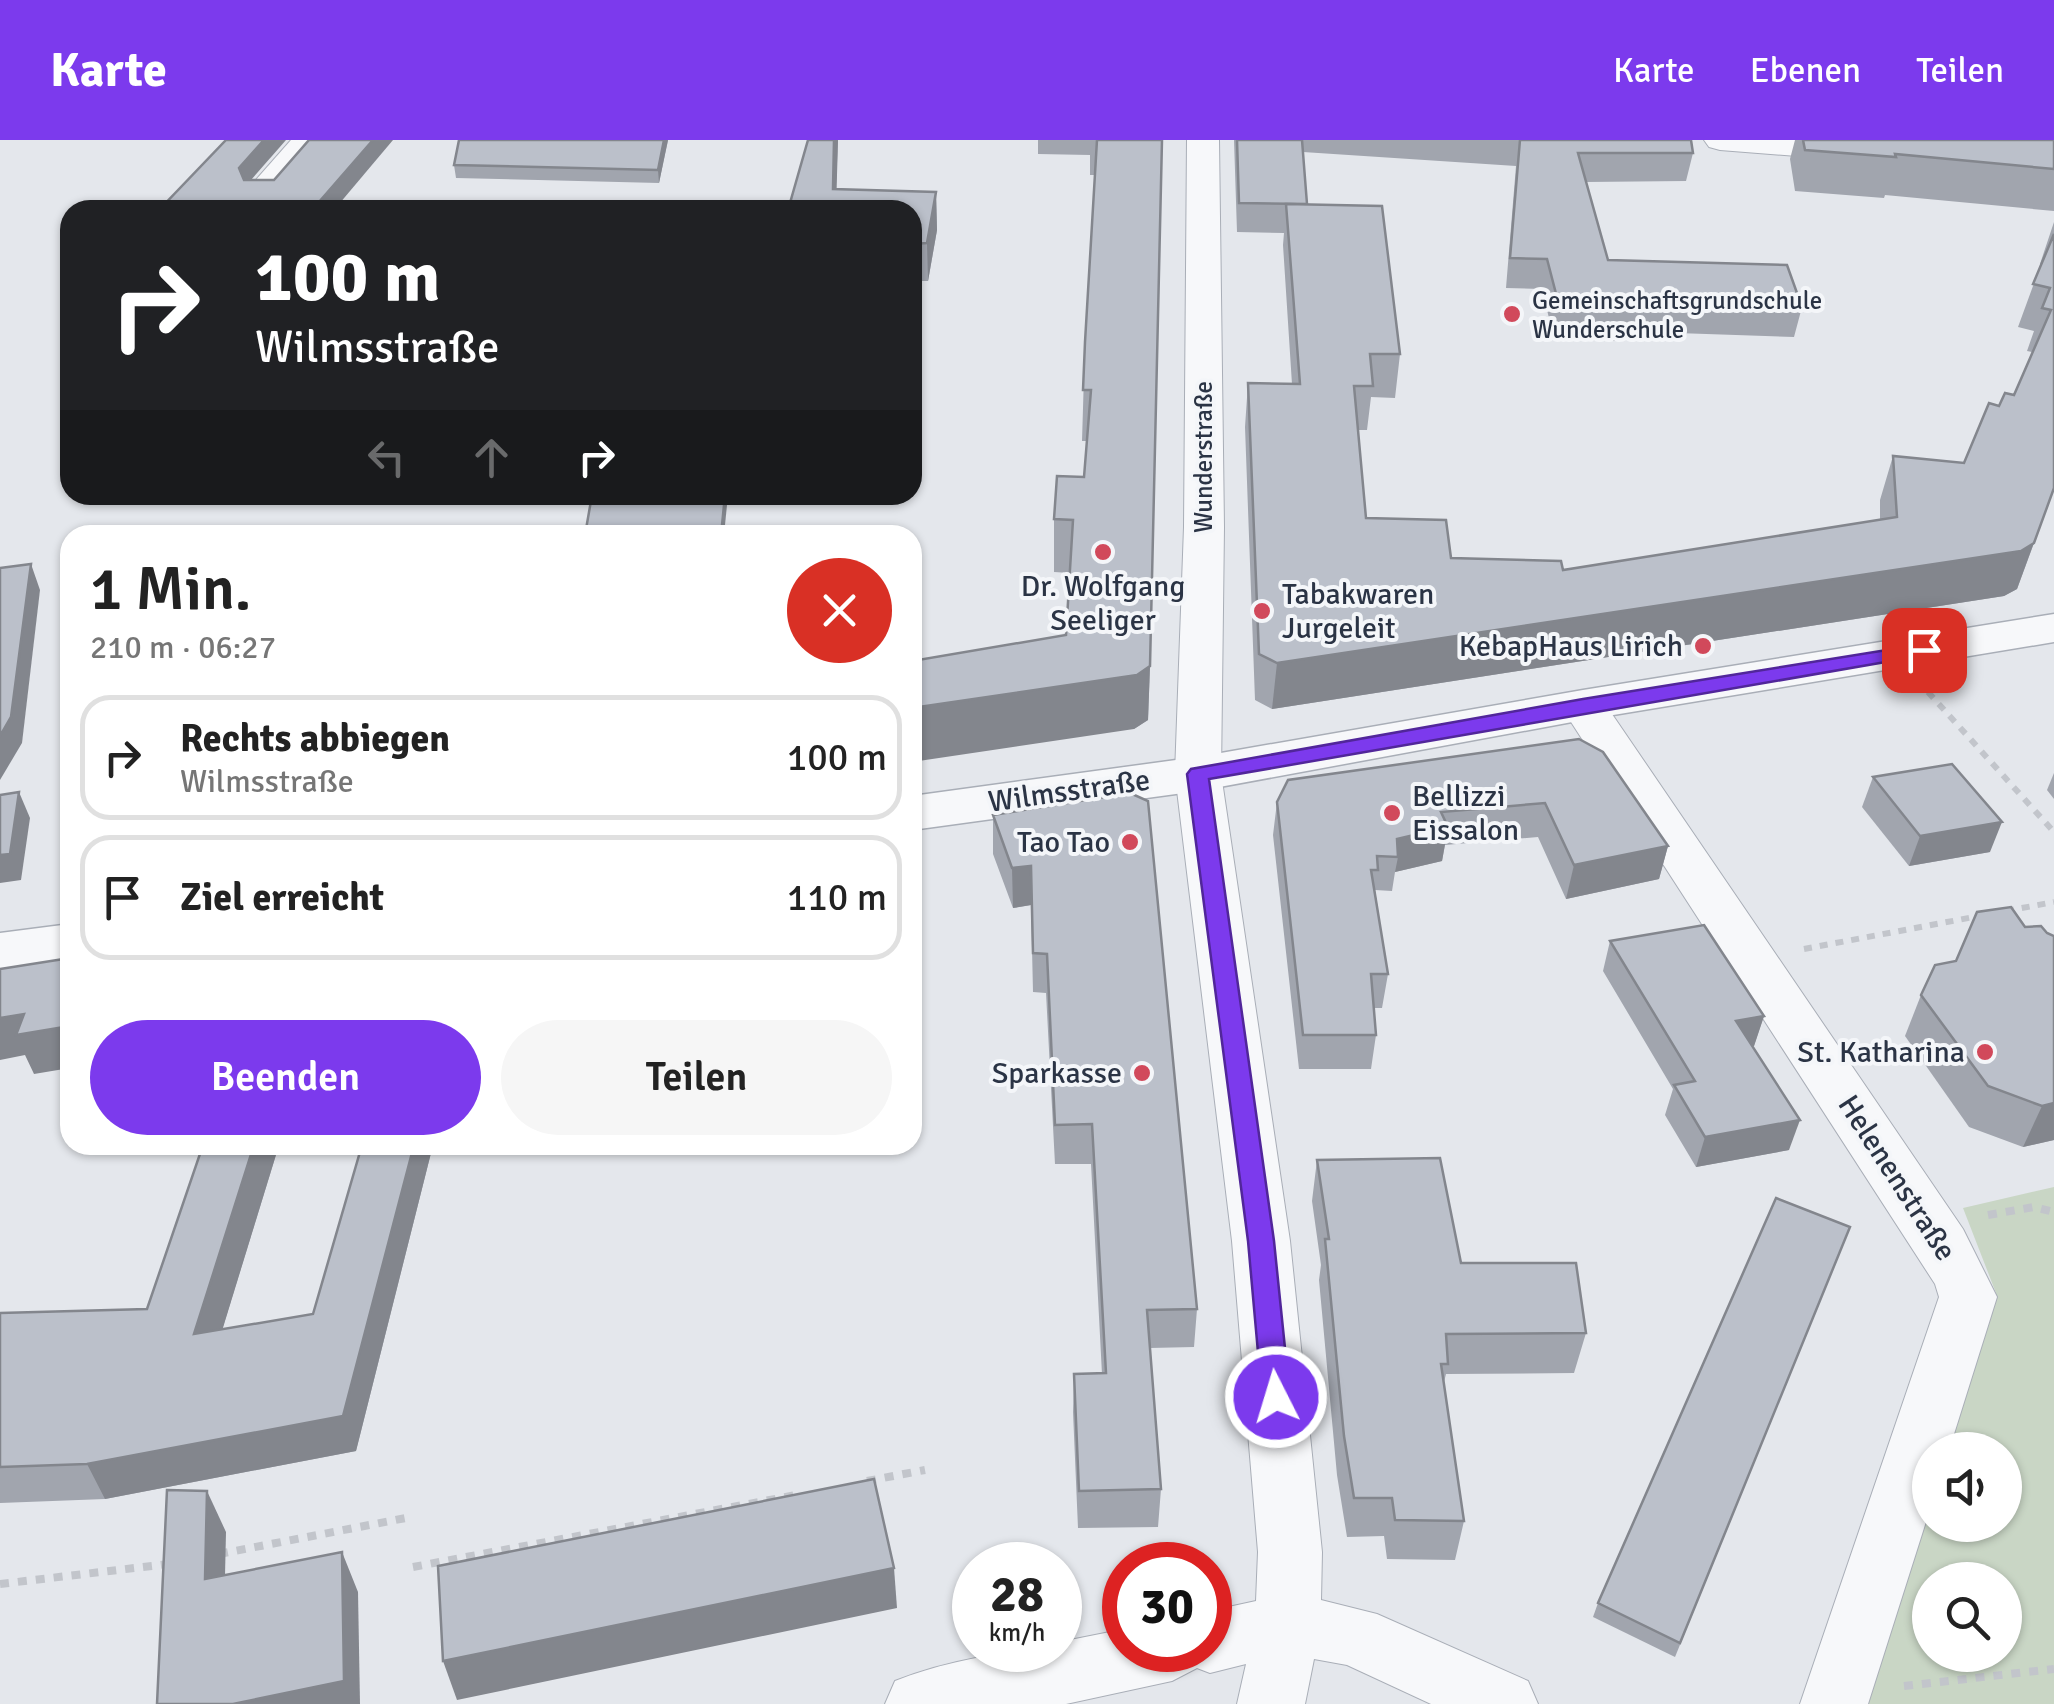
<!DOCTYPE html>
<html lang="de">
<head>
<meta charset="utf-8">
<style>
  body { margin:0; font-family:Signika,sans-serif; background:#f6f6f6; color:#222; height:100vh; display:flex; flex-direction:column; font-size:38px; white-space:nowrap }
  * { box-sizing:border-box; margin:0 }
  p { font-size:32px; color:#767676 }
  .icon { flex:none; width:55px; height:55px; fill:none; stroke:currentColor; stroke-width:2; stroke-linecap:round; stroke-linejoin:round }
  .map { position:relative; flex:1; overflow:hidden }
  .sheet { position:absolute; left:60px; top:385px; width:862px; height:630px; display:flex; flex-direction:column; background:#fff; border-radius:30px; box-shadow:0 2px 8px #0004 }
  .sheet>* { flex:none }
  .hud { position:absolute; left:60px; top:60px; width:862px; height:305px; border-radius:30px; box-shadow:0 2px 8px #0004; background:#202124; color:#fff; overflow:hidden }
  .fabs { position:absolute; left:1912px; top:1292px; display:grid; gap:20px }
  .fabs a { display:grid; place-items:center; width:110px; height:110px; border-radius:50%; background:#fff; box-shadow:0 2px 8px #0004; font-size:50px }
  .speed { position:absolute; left:952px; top:1402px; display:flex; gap:20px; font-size:50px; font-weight:700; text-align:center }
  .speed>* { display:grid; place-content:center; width:130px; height:130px; border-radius:50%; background:#fff; box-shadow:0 2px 8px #0004; line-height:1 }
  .speed small { font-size:25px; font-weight:400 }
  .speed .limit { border:15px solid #d22; background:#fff; color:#111 }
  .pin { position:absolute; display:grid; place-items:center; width:85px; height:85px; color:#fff; margin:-42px; border-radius:20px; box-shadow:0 5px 15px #0006 }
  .me { position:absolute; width:110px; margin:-55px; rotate:355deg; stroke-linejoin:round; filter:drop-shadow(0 0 8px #0008) }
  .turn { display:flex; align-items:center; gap:35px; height:210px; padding:0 30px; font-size:45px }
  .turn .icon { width:130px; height:130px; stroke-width:2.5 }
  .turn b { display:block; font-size:70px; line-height:85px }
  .lanes { display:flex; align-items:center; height:95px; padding:0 30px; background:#0003; justify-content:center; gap:50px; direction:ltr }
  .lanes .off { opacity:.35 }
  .round { display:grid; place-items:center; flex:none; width:105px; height:105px; border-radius:52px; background:#f6f6f6 }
  .headline { display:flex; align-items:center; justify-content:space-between; height:170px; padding:0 30px }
  h1 { font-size:60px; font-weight:600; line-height:75px }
  .primary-button { display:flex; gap:20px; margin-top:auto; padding:20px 30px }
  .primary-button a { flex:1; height:115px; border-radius:60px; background:#7c3aed; color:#fff; font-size:40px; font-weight:600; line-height:115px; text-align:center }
  .primary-button a+a { background:#f6f6f6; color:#222 }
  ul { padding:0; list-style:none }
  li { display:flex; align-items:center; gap:30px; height:125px; margin:0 20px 15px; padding:0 10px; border:5px solid #e0e0e0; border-radius:30px }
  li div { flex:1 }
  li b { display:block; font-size:38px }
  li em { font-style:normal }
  header { display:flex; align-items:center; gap:60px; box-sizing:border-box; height:140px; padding:0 50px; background:#7c3aed; color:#fff }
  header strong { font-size:48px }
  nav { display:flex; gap:55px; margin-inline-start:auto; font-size:35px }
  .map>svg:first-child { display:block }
</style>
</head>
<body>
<header>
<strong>Karte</strong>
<nav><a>Karte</a><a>Ebenen</a><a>Teilen</a></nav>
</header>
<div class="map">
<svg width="2054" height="1564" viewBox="0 0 2054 1564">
  <rect width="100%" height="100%" fill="#e4e7ec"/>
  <!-- green -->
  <path fill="#c9d6c5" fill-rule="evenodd" d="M2054 1047V1564H1866L1930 1362V1385H2005V1310H1946L1996 1153 1963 1068ZM1930 1440H2005V1515H1930Z"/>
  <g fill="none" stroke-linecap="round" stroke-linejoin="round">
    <!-- minor casing -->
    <g stroke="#a9aeb7" stroke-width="2">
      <g id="minor">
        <polygon points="291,0 325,0 276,57 252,57 247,50"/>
        <path d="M1187 0H1219L1224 387 1221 634 1290 1101 1322 1412 1321 1460 1377 1474 1528 1541 1538 1564H1431L1347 1525 1314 1519 1305 1564H1237L1246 1524 1210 1533 1197 1528 1172 1541 1066 1564H885L895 1541C946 1521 1005 1510 1060 1510V1502L1125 1489V1510H1210V1471L1256 1461 1258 1412 1232 1101 1175 634 1184 387Z"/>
        <polygon points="1704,0 1843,0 1871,4 1876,11 1871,18 1860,21 1720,10 1709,7"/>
        <polygon points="1583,551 1599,555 1963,1089 1997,1157 1949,1310 1930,1310 1930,1369 1868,1564 1800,1564 1939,1157 1935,1144 1560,565 1567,555"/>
      </g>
    </g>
    <!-- tertiary casing -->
    <g stroke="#a9aeb7" stroke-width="3">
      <g id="tertiary">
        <polygon points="2054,474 2054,502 1583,580 1198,651 912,690 912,656 1198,617 1583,550"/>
        <polygon points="70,784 70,822 0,833 0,793"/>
      </g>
    </g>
    <!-- path-far1 -->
    <g stroke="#c2c5cb" stroke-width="6" stroke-dasharray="8 8" stroke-linecap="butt">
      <polyline points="1928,552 2054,692"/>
      <polyline points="2006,771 2054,762"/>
      <polyline points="1804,809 1979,776"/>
    </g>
    <!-- path -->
    <g stroke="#c2c5cb" stroke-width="8" stroke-dasharray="9 9" stroke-linecap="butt">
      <polyline points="1988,1075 2034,1067 2054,1072"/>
      <polyline points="867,1341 925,1330"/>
      <polyline points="219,1414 411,1377"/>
      <polyline points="413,1427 796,1355"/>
      <polyline points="0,1444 168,1424"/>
      <polyline points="1904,1546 2054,1529"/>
    </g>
    <!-- minor -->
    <use href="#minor" fill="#f7f8fa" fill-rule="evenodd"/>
    <!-- tertiary -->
    <use href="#tertiary" fill="#f7f8fa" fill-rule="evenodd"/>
  </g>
  <!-- wall -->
  <g fill="#a1a5ae">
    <polygon points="668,0 659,43 456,38 454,25"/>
    <polygon points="808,0 838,0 836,49 936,52 937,90 928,141 914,141 912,147 912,70 788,70"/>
    <polygon points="1038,0 1162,0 1150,526 1148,580 1134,589 1066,495 1070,433 1054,432 1054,379 1084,337 1087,301 1082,301 1085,202 1095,35 1090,35 1090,15 1038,14"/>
    <polygon points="1234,0 1691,0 1693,13 1686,41 1586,42 1608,120 1802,167 1794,197 1618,191 1616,201 1554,199 1542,149 1506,148 1516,26 1303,12 1307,64 1400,214 1395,258 1371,257 1367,290 1358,290 1366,378 1451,418 1563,430 1880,380 1880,360 1893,316 1964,323 1999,266 2014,255 2032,212 2027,211 2034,191 2018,187 2041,124 2040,124 2054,82 2054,349 2017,449 2004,456 1272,569 1255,560 1245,287 1248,243 1292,244 1283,105 1284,93 1237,92"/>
    <polygon points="1795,0 2054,0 2054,71 1885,55 1884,58 1795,51 1790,19"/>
    <polygon points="1579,599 1668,706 1659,739 1566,759 1538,697 1445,705 1442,721 1395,732 1392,751 1375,750 1388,834 1382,868 1374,868 1376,895 1371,929 1299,929 1273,695 1277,662"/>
    <polygon points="2054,633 2054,659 2047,650"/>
    <polygon points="1873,637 1990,712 1909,726 1862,667"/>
    <polygon points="1130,653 1197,1169 1194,1207 1150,1208 1161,1349 1158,1387 1078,1388 1073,1272 1074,1234 1102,1234 1091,1024 1055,1024 1046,853 1033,852 1031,765 1013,768 993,714 993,675"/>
    <polygon points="2025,787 2054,1000 2023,1007 1969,987 1905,896 1921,855 1956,821"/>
    <polygon points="1610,801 1764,876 1754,906 1752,906 1789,1010 1696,1027 1665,975 1673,949 1603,831"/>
    <polygon points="203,1005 279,1005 222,1190 313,1174 362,1005 433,1005 356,1311 105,1359 0,1363 0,1173 147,1169"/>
    <polygon points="1317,1020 1461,1123 1586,1193 1574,1233 1446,1234 1444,1242 1464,1381 1455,1420 1387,1419 1384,1396 1347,1397 1337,1335 1319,1140 1321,1125 1312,1061"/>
    <polygon points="1850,1087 1675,1517 1593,1477 1598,1463"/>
  </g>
  <!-- shaded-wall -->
  <g fill="#83868d">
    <polygon points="264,0 286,0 244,48 239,28"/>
    <polygon points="373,0 393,0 334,70 312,70"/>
    <polygon points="664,0 668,0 659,43 658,30"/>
    <polygon points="834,0 838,0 836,70 833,49"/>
    <polygon points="936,52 937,90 928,141 927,103"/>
    <polygon points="913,103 914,141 912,147"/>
    <polygon points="2054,348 2017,449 2004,456 1272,569 1277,523"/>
    <polygon points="725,355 728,355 724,395 721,395"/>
    <polygon points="31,424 40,450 22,603 0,640 0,596"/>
    <polygon points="1150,526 1148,580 1134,589 912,622 912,568"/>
    <polygon points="19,652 30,678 21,740 0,743 0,715"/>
    <polygon points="2002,682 1990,712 1909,726 1920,696"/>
    <polygon points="1448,687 1442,721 1395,732 1398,717 1397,699"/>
    <polygon points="1668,706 1659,739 1566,759 1574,725"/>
    <polygon points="1031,726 1031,765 1013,768 1012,728"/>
    <polygon points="24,874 70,886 70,928 34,934 25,915 0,920 0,878"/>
    <polygon points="1764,876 1754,906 1726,911 1736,881"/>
    <polygon points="2054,963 2054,1000 2023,1007 2042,966"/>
    <polygon points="1800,980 1789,1010 1696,1027 1705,997"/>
    <polygon points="254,1005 279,1005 210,1230 194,1194"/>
    <polygon points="414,1005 433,1005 356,1311 105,1359 87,1324 343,1276"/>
    <polygon points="207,1351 226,1392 224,1479 205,1439"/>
    <polygon points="342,1412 358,1452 360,1564 233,1564"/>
    <polygon points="894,1428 897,1468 457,1560 443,1521"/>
  </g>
  <!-- building -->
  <g fill="#bbc0ca" stroke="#83868d" stroke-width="2.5">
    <polygon points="226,0 264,0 239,28 244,40 274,40 309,0 373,0 312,70 159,70"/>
    <polygon points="459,0 664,0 658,30 454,25"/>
    <polygon points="808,0 834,0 833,49 936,52 927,103 912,104 912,70 788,70"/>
    <polygon points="1097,0 1162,0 1150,526 1137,535 912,568 912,521 1066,495 1073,380 1054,379 1057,336 1084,337 1091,250 1083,250 1085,202"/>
    <polygon points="1237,0 1302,0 1307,64 1239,63"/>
    <polygon points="1520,0 1691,0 1693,13 1578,13 1608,120 1787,125 1802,167 1620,161 1622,171 1560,169 1547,119 1510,118"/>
    <polygon points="1803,0 2054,0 2054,29 1895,14 1896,17 1805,10"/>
    <polygon points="1286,64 1382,66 1400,214 1370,214 1373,246 1354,246 1366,378 1446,380 1451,418 1561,421 1563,430 1897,377 1893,316 1964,323 1989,263 1999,266 2005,253 2014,255 2051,170 2042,168 2050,148 2033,144 2054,94 2054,348 2034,403 2021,411 1277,523 1259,514 1248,243 1300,244"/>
    <polygon points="592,355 725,355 721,395 585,395"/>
    <polygon points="31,424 11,577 0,596 0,428"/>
    <polygon points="1579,599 1603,612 1668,706 1574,725 1545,663 1441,672 1448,687 1397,699 1398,717 1377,716 1378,730 1371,730 1388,834 1371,834 1376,895 1303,895 1277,662 1288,640"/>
    <polygon points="1952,624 2002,682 1920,696 1873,637"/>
    <polygon points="19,652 10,714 0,715 0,655"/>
    <polygon points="1130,653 1148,661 1197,1169 1147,1170 1161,1349 1079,1351 1074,1234 1106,1233 1092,984 1055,985 1047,814 1033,813 1031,726 1012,728 993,675"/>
    <polygon points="2011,767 2025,787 2041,786 2047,793 2054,796 2054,963 2042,966 1988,946 1921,855 1935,825 1956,821 1977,772"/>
    <polygon points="1704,785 1764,876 1736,881 1800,980 1705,997 1674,945 1695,941 1610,801"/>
    <polygon points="70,818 70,886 16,895 24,874 0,878 0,829"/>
    <polygon points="203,1005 254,1005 194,1194 313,1174 362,1005 414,1005 343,1276 87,1324 0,1327 0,1173 147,1169"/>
    <polygon points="1440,1018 1461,1123 1576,1123 1586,1193 1446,1194 1448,1224 1441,1224 1464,1381 1395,1380 1392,1358 1354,1358 1344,1296 1325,1099 1329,1099 1317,1020"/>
    <polygon points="1776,1058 1850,1087 1680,1503 1598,1463"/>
    <polygon points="874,1339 894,1428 443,1521 438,1426"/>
    <polygon points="167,1350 207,1351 205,1439 342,1412 344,1541 233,1564 157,1564"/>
  </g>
  <!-- route -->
  <polygon fill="#7c3aed" stroke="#51269a" stroke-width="2.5" points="1924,504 1932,506 1932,514 1209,639 1274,1101 1290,1257 1286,1265 1276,1268 1266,1265 1262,1257 1248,1101 1187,634 1191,629 1583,559"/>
  <!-- markers -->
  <g fill="#d1495b" stroke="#f4f6f9" stroke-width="4">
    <circle cx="1512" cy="174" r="10"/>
    <circle cx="1103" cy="412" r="10"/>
    <circle cx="1262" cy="471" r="10"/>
    <circle cx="1703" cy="506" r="10"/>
    <circle cx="1392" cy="673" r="10"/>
    <circle cx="1130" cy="702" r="10"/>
    <circle cx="1985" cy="912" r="10"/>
    <circle cx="1142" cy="933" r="10"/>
  </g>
  <g text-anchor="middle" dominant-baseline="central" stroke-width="8" stroke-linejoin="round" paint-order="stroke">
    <!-- far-poi labels -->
    <g font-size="25" fill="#2b3445" stroke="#f4f6f9" text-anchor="start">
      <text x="1532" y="160">Gemeinschaftsgrundschule<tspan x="1532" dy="29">Wunderschule</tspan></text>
    </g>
    <!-- far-street labels -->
    <g font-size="25" fill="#2b3445" stroke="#f4f6f9">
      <text transform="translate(1203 317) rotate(-90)">Wunderstraße</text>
    </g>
    <!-- poi labels -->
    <g font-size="30" fill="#2b3445" stroke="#f4f6f9" text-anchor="end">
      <text x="1103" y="446" text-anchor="middle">Dr. Wolfgang<tspan x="1103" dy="34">Seeliger</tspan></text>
      <text x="1282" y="454" text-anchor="start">Tabakwaren<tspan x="1282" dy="34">Jurgeleit</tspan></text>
      <text x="1683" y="506">KebapHaus Lirich</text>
      <text x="1412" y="656" text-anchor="start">Bellizzi<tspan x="1412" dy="34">Eissalon</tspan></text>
      <text x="1110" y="702">Tao Tao</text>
      <text x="1965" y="912">St. Katharina</text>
      <text x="1122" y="933">Sparkasse</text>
    </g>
    <!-- street labels -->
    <g font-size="30" fill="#2b3445" stroke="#f4f6f9">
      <text transform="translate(1069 651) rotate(-8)">Wilmsstraße</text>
      <text transform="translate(1897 1038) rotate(57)">Helenenstraße</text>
    </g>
  </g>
</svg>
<div class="fabs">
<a><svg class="icon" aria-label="sound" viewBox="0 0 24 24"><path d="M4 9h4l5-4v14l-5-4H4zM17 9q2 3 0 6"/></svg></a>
<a><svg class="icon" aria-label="search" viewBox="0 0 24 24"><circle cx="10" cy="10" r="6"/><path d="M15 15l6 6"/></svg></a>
</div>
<div class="speed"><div>28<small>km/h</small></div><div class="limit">30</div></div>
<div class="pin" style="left:1924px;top:510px;background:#d93025"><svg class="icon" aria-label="arrive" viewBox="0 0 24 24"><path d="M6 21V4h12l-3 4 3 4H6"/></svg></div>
<svg class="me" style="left:1276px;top:1257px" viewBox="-20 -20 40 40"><circle r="17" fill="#7c3aed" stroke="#fff" stroke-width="3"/><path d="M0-11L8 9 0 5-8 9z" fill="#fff"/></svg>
<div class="hud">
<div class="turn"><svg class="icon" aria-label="right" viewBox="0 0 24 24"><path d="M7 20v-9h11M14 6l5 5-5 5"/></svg><div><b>100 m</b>Wilmsstraße</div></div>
<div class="lanes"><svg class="icon off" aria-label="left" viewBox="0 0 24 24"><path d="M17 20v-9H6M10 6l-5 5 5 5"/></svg><svg class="icon off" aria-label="ahead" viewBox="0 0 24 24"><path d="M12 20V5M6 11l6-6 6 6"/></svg><svg class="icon" aria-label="right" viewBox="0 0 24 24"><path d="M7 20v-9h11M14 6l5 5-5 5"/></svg></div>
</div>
<section class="sheet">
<div class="headline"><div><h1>1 Min.</h1><p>210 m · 06:27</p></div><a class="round" style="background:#d93025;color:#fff"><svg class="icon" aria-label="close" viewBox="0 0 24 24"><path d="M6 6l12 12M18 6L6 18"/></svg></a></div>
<ul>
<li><svg class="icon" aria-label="right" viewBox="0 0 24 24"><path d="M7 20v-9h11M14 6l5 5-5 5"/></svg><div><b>Rechts abbiegen</b><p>Wilmsstraße</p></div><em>100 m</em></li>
<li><svg class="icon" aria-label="arrive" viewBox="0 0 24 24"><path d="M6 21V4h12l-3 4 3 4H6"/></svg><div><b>Ziel erreicht</b></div><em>110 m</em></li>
</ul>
<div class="primary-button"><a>Beenden</a><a>Teilen</a></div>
</section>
</div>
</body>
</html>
